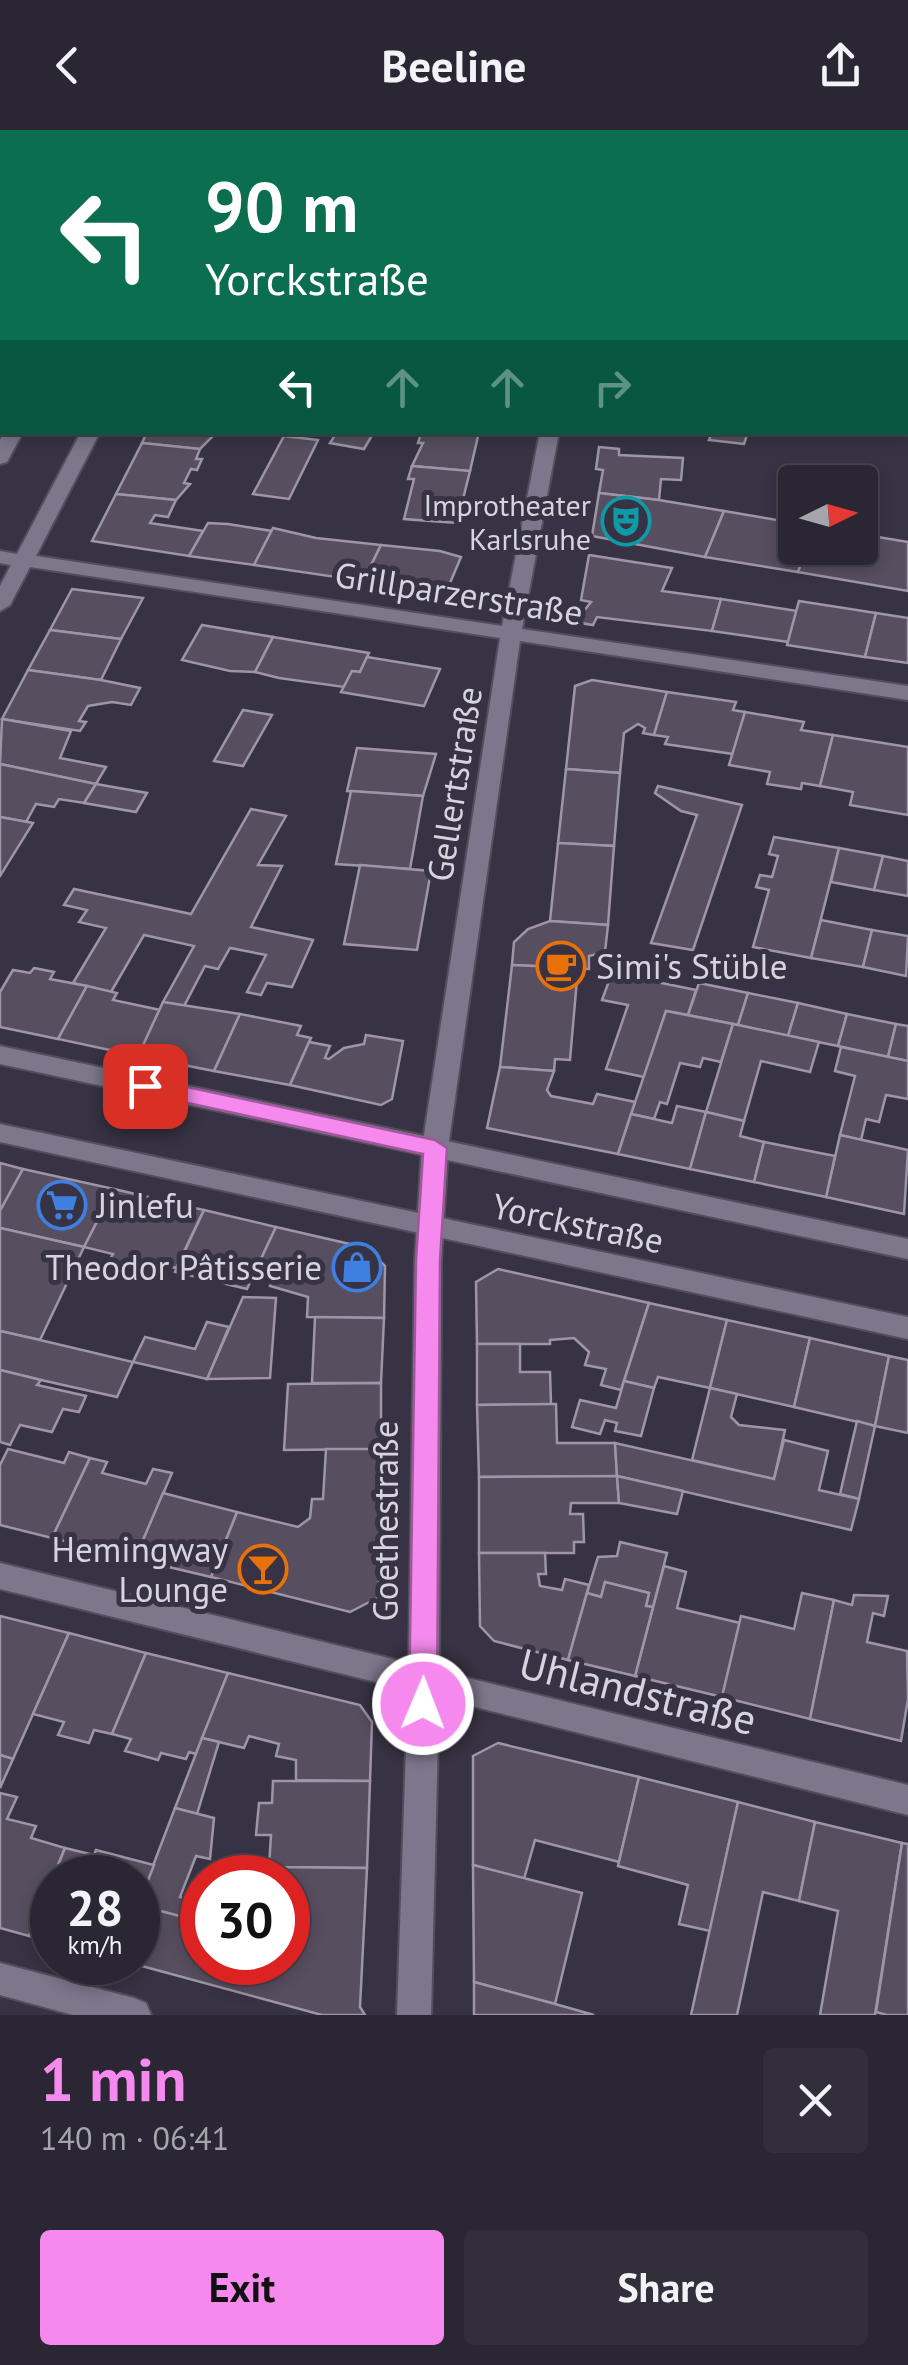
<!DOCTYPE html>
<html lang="en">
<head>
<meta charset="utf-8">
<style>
  body { margin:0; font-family:"PT Sans",sans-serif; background:#322e3b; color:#f1f3f6; height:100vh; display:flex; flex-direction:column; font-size:38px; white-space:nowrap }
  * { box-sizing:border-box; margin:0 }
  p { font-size:32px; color:#a5a5ac }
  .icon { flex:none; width:55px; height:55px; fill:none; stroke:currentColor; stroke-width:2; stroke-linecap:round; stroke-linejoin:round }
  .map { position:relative; height:1885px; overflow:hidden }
  .side { display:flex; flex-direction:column; background:#2a2633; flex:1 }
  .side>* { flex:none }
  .hud { position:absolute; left:0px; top:0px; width:910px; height:305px; box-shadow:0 5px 15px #0003,0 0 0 2px #46434e; background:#0b6e4f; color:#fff; overflow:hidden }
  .needle { width:65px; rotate:85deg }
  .controls { position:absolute; left:778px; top:335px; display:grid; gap:20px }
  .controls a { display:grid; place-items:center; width:100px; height:100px; border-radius:10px; background:#2a2633; box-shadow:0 5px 15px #0003,0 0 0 2px #46434e; font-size:50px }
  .speed { position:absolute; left:30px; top:1725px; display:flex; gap:20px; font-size:50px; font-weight:700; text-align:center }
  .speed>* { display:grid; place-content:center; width:130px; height:130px; border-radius:50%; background:#2a2633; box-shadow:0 5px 15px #0003,0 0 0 2px #46434e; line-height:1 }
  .speed small { font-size:25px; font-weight:400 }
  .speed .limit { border:15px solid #d22; background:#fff; color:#111 }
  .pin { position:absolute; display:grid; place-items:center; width:85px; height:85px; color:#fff; margin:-42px; border-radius:20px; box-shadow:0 5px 15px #0006 }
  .me { position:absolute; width:110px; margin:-55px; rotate:1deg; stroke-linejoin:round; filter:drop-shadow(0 0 8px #0008) }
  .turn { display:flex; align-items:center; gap:35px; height:210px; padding:0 40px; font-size:45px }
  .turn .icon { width:130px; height:130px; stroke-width:2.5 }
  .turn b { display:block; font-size:70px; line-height:85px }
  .lanes { display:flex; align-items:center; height:95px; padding:0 40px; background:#0003; justify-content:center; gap:50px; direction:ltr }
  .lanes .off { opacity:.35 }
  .round { display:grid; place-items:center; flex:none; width:105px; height:105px; border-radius:10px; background:#322e3b }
  .head { display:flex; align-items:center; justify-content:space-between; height:170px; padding:0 40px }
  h1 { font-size:60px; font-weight:700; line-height:75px; color:#f589ee }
  .cta { display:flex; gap:20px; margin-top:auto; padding:20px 40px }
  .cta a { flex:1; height:115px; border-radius:10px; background:#f589ee; color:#111; font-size:40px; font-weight:700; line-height:115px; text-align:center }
  .cta a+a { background:#322e3b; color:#f1f3f6 }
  header { display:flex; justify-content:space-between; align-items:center; height:130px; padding:0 40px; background:#2a2633; font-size:45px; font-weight:700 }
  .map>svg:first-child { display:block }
</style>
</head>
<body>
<header><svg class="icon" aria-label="back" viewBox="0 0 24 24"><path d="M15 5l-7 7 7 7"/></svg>Beeline<svg class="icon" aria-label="share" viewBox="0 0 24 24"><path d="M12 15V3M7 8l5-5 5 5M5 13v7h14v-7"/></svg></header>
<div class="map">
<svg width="908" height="1885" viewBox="0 0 908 1885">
  <rect width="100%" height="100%" fill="#383344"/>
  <!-- building -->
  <g fill="#574e5f" stroke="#9e95a8" stroke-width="2.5">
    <polygon points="147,302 217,302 200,319 142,313"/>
    <polygon points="337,302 374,302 364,319 330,313"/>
    <polygon points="479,302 470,341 412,336 423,313 418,313 421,303"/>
    <polygon points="712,302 748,302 744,314 709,310"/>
    <polygon points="284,306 318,310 289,369 253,364"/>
    <polygon points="142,313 200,319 196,329 202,329 197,340 191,339 184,353 190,354 176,370 116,364"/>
    <polygon points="599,317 619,319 619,325 683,328 681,350 661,349 659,370 599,363 603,340 596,339"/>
    <polygon points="412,336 470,341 457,393 404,389 414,349 408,349"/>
    <polygon points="599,363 659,370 724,381 705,427 592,406"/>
    <polygon points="116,364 176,370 168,387 155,385 150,393 203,401 189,426 92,411"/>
    <polygon points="724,381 795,393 795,418 807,418 798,442 705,427"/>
    <polygon points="208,393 228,394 272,401 254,435 189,426"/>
    <polygon points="273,398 316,408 381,415 363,451 254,435"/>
    <polygon points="860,404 908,412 908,461 798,442 807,418 860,418"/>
    <polygon points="381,415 440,421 461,427 447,460 365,448"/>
    <polygon points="589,425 672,438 662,461 721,469 712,501 597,487 593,495 575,492 591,472 581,470"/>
    <polygon points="72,459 143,468 121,509 50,500"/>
    <polygon points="721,469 797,481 789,512 712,501"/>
    <polygon points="799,471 876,483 865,527 787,515"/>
    <polygon points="876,483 908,488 908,533 865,527"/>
    <polygon points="202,495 273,507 255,542 230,541 182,530"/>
    <polygon points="50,500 121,509 101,550 28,540"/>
    <polygon points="273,507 369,523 360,542 352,541 344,557 279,548 255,542"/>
    <polygon points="367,527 440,539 424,576 341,562 352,541 360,542"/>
    <polygon points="28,540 101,550 140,558 131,575 112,572 88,576 79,591 86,592 80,601 2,589"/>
    <polygon points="592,550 667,562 654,605 643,603 645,598 638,594 624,603 620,643 566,639 575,556"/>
    <polygon points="667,562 736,572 733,580 745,582 733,624 665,614 668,607 654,605"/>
    <polygon points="243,580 272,585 243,636 214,631"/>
    <polygon points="745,582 804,592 801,600 833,605 820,656 802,653 801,659 767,654 770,642 729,635"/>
    <polygon points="2,589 71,601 60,628 106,637 96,654 0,634"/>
    <polygon points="833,605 908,617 908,685 850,675 853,662 820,656"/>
    <polygon points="357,618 436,624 423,666 347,661"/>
    <polygon points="0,634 96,654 84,673 59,669 54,677 36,674 26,692 0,687"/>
    <polygon points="566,639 620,643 614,716 558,713"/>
    <polygon points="96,654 147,663 136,682 84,673"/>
    <polygon points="658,656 742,675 693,820 651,813 697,685 681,681 655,663"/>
    <polygon points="351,661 423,666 410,739 336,734"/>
    <polygon points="251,679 286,686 258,735 282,736 251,797 313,810 292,857 267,853 261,865 247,862 266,825 230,818 218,839 205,836 184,876 163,872 194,816 144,805 111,862 73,853 106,798 79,792 87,780 64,775 74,759 191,784"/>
    <polygon points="0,687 33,693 0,746"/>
    <polygon points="774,707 839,718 811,828 753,817 769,760 756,757 760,745 772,747 778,726 769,724"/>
    <polygon points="558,713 614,716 608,795 550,791"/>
    <polygon points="839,718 883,726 874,760 831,752"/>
    <polygon points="883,726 908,731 908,766 874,760"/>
    <polygon points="360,735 431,741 417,820 344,814"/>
    <polygon points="821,790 872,800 863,837 811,828"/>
    <polygon points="550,791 608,795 605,822 589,826 589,839 512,835 514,812 528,799"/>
    <polygon points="872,800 908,806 906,846 863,837"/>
    <polygon points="512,835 578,838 570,930 555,929 554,941 500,937"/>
    <polygon points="34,838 54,842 50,849 87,856 58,909 0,897 0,862 13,840 30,843"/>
    <polygon points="612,843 696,860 688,885 666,881 644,947 606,939 628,875 602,870"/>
    <polygon points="699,853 748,863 738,895 688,885"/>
    <polygon points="87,856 117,863 113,870 160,880 138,926 58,909"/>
    <polygon points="748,863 798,873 788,906 738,895"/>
    <polygon points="163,872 240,884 214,941 138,926"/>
    <polygon points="798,873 847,884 838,916 788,906"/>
    <polygon points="666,881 733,894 721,932 703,928 700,937 680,933 667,974 660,972 654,989 631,984"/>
    <polygon points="240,884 301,896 297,905 311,908 290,955 214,941"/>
    <polygon points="847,884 896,894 888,927 838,916"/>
    <polygon points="733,894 819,912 810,942 761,931 744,991 706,982"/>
    <polygon points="896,894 908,896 908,931 888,927"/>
    <polygon points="366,905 403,911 392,969 381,975 290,955 309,912 330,916 325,928 329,929 344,918 364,914"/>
    <polygon points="841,917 908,931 908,969 886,965 879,992 866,989 861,1010 840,1005 855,946 835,941"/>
    <polygon points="500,937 554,941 547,960 551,966 593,974 597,964 635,972 618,1024 487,998"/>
    <polygon points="677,976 706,982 690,1039 618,1024 631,984 672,993"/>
    <polygon points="706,982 744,991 740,1006 764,1012 754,1052 690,1039"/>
    <polygon points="840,1005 908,1020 904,1084 826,1067"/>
    <polygon points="764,1012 835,1026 826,1067 754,1052"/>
    <polygon points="0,1033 23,1039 0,1081"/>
    <polygon points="23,1039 114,1059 84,1117 0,1098 0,1081"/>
    <polygon points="114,1059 204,1080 176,1138 143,1130 139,1138 109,1131 113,1124 84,1117"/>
    <polygon points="204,1080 276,1097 247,1159 175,1142"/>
    <polygon points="276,1097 367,1118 385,1136 384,1188 307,1187 308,1167 270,1156 272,1151 253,1146"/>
    <polygon points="0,1098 84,1117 40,1210 0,1201"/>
    <polygon points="498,1139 649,1173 621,1260 601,1255 606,1239 585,1235 589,1222 574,1208 550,1210 550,1214 477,1214 476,1152"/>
    <polygon points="243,1167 276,1168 270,1248 207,1249"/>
    <polygon points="649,1173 727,1190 710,1258 658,1247 654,1258 624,1251"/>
    <polygon points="315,1187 384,1188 381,1253 312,1253"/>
    <polygon points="727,1190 810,1208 794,1277 710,1258"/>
    <polygon points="207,1192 229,1197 207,1249 133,1232 145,1207 195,1219"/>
    <polygon points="0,1201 40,1210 133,1232 117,1267 41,1250 0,1240"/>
    <polygon points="810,1208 889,1226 875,1296 794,1277"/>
    <polygon points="477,1214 520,1214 520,1242 550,1242 551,1274 477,1275"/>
    <polygon points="889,1226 908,1230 908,1303 875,1296"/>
    <polygon points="0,1240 41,1250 37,1255 86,1266 79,1282 63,1279 52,1302 20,1295 10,1315 0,1312"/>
    <polygon points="624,1251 654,1258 641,1306 615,1301 617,1293 605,1290 600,1304 572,1297 580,1270 616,1278"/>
    <polygon points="381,1253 381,1319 284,1320 288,1254"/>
    <polygon points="710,1258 737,1264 731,1287 739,1295 785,1300 774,1349 692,1330"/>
    <polygon points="551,1274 556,1274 557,1313 615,1313 617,1346 479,1347 477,1275"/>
    <polygon points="857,1291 875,1296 859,1369 840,1364"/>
    <polygon points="784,1310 828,1321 819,1360 859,1369 851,1400 617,1346 615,1313 774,1349"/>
    <polygon points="8,1319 64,1333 69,1322 90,1328 52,1408 0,1395 0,1335"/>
    <polygon points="326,1319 381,1319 379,1467 350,1482 211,1447 237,1382 298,1397 310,1388 312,1369 323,1369"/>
    <polygon points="90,1328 107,1332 102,1343 146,1354 153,1339 172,1343 135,1429 52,1408"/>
    <polygon points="617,1346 619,1373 571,1373 570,1384 583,1384 584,1412 574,1412 574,1423 479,1423 479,1347"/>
    <polygon points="617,1346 683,1361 677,1384 619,1373"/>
    <polygon points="163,1363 237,1382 211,1447 135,1429"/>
    <polygon points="620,1412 667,1423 653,1477 646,1476 649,1463 605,1452 601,1467 587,1463 598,1427 617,1426"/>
    <polygon points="479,1423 545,1423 546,1444 538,1444 540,1456 562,1460 565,1449 589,1455 568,1530 494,1511 480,1496"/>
    <polygon points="664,1436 686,1442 677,1478 740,1493 722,1567 635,1546"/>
    <polygon points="605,1452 649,1463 646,1476 653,1477 635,1546 568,1530 587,1463 601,1467"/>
    <polygon points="802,1463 834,1470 810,1589 722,1567 741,1486 794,1499"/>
    <polygon points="854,1465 888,1466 884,1486 873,1483 867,1512 907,1521 908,1569 901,1611 810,1589 834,1470 852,1475"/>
    <polygon points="0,1486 69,1503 13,1629 0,1625"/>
    <polygon points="69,1503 146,1523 112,1604 94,1600 89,1613 58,1605 64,1592 33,1584"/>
    <polygon points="146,1523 228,1543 196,1624 189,1622 186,1629 161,1623 158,1630 125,1621 131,1609 112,1604"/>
    <polygon points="228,1543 360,1575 372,1592 370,1651 296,1650 296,1630 276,1626 279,1614 249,1606 244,1618 202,1608"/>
    <polygon points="202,1608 219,1612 197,1684 175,1678"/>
    <polygon points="498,1613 639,1647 619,1732 535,1710 524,1749 473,1735 473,1626"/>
    <polygon points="0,1625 13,1629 0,1658"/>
    <polygon points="639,1647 738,1672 710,1801 679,1794 688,1755 618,1736"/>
    <polygon points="273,1651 370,1651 367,1738 269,1737 271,1705 256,1705 259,1673 272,1673"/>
    <polygon points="0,1663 17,1667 7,1689 36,1696 31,1708 65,1718 29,1806 0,1798"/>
    <polygon points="738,1672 815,1692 799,1771 763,1762 737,1885 691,1885"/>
    <polygon points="175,1678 214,1688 210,1729 196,1726 180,1767 198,1773 192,1790 138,1775"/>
    <polygon points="815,1692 902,1713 875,1885 820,1885 838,1781 799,1771"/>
    <polygon points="902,1713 908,1714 908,1885 887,1885 876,1882"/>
    <polygon points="65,1718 94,1725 96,1720 154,1735 138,1776 138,1748 53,1748"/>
    <polygon points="473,1735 582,1763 555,1874 474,1852"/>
    <polygon points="269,1737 367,1738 360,1877 365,1885 322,1885 127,1832 138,1832 138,1775 202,1792 202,1832 288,1832 288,1748 268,1748"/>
    <polygon points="52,1748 52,1812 29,1806"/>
    <polygon points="474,1852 555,1874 594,1885 474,1885"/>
  </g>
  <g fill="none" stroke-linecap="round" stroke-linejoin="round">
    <!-- street casing -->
    <g stroke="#524f5d" stroke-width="4">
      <g id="street">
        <rect x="0" y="58" width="2" height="10"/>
        <polygon points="4,302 23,302 7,332 0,334 0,310"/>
        <polygon points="81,302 100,302 36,426 502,496 540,302 559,302 522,499 908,556 908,570 520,511 448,1018 441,1130 439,1541 908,1655 908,1685 439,1568 431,1885 397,1885 408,1560 0,1459 0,1433 409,1533 415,1130 422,1018 500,508 30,437 10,475 0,481 0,456 11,435 0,433 0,421 17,424"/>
        <polygon points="0,1833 134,1868 146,1873 151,1885 73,1885 0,1865"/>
      </g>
    </g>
    <!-- secondary casing -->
    <g stroke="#524f5d" stroke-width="4">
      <g id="secondary">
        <polygon points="0,916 908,1109 908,1129 0,934"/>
        <polygon points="0,994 908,1187 908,1209 0,1012"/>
      </g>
    </g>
    <!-- street -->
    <use href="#street" fill="#7c778b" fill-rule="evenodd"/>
    <!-- secondary -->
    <use href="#secondary" fill="#7c778b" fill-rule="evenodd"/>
  </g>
  <!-- route -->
  <polygon fill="#f589ee" stroke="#9f599b" stroke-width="2.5" points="145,948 435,1010 447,1018 440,1130 437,1574 433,1583 423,1587 413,1583 409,1574 416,1130 423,1024 137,962 137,950"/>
  <!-- icons -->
  <defs>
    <g id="theatre-ring" transform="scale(2.5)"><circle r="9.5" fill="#383344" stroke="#0f9aa8" stroke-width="1.5"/><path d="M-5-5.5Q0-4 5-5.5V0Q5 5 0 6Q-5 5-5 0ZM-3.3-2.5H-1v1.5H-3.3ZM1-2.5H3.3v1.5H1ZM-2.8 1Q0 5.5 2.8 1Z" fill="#0f9aa8"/></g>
    <g id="cafe-ring" transform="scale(2.5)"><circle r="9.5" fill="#383344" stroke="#e8710a" stroke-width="1.5"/><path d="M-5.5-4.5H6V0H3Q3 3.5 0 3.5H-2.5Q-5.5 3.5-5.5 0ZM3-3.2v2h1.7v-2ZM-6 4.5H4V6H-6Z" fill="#e8710a"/></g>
    <g id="supermarket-ring" transform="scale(2.5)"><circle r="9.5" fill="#383344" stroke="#3f7fe0" stroke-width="1.5"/><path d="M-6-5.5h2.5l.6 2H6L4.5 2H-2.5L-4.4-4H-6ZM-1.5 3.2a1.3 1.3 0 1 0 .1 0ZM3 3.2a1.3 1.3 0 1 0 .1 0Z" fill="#3f7fe0"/></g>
    <g id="shop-ring" transform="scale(2.5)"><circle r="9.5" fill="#383344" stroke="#3f7fe0" stroke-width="1.5"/><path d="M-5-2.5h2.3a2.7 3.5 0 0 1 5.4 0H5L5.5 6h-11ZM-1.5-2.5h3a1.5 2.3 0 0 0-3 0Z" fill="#3f7fe0"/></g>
    <g id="bar-ring" transform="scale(2.5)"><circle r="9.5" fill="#383344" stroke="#e8710a" stroke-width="1.5"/><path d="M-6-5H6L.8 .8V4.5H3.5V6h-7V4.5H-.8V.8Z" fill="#e8710a"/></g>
  </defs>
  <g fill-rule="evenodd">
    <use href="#theatre-ring" x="626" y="391"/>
    <use href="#cafe-ring" x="561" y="836"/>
    <use href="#supermarket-ring" x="62" y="1075"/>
    <use href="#shop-ring" x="357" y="1137"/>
    <use href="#bar-ring" x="263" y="1439"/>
  </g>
  <g text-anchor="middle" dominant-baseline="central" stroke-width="10" stroke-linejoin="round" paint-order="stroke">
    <!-- far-poi labels -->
    <g font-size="30" fill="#d6d4df" stroke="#383344" text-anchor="end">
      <text x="591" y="374">Improtheater<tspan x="591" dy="34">Karlsruhe</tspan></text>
    </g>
    <!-- street labels -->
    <g font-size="35" fill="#d6d4df" stroke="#383344">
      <text transform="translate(459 463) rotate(9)">Grillparzerstraße</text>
      <text transform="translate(454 654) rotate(-81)">Gellertstraße</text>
      <text transform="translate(578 1093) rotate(12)">Yorckstraße</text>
      <text transform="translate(385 1391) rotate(-90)">Goethestraße</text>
    </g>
    <!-- poi labels -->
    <g font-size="35" fill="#d6d4df" stroke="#383344" text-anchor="start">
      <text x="596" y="836">Simi's Stüble</text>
      <text x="97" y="1075">Jinlefu</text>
      <text x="322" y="1137" text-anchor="end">Theodor Pâtisserie</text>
      <text x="228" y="1419" text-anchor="end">Hemingway<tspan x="228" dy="40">Lounge</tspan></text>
    </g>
    <!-- near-street labels -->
    <g font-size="42" fill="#d6d4df" stroke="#383344">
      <text transform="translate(638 1561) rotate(14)">Uhlandstraße</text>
    </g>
  </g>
</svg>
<div class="controls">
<a><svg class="needle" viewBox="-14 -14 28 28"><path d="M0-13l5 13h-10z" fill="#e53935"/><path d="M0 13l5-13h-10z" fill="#a5a5ac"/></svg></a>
</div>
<div class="speed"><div>28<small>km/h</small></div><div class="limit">30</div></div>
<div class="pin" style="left:145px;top:956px;background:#d93025"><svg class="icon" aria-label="arrive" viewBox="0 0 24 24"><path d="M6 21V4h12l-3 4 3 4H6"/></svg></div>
<svg class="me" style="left:423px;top:1574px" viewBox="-20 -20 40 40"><circle r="17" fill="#f589ee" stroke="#fff" stroke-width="3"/><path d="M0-11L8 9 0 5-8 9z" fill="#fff"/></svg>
<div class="hud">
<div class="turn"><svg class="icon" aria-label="left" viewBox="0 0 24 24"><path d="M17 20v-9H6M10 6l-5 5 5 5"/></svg><div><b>90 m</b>Yorckstraße</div></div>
<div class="lanes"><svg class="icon" aria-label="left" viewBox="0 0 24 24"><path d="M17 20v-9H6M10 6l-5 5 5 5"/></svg><svg class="icon off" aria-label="ahead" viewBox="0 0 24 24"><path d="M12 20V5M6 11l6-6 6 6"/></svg><svg class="icon off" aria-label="ahead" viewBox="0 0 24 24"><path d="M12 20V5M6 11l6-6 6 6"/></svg><svg class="icon off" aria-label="right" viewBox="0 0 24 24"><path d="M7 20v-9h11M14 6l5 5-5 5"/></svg></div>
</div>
</div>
<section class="side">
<div class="head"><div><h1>1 min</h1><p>140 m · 06:41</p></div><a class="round"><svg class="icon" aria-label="close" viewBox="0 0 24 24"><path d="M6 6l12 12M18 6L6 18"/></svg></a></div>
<div class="cta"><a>Exit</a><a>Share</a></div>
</section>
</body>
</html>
